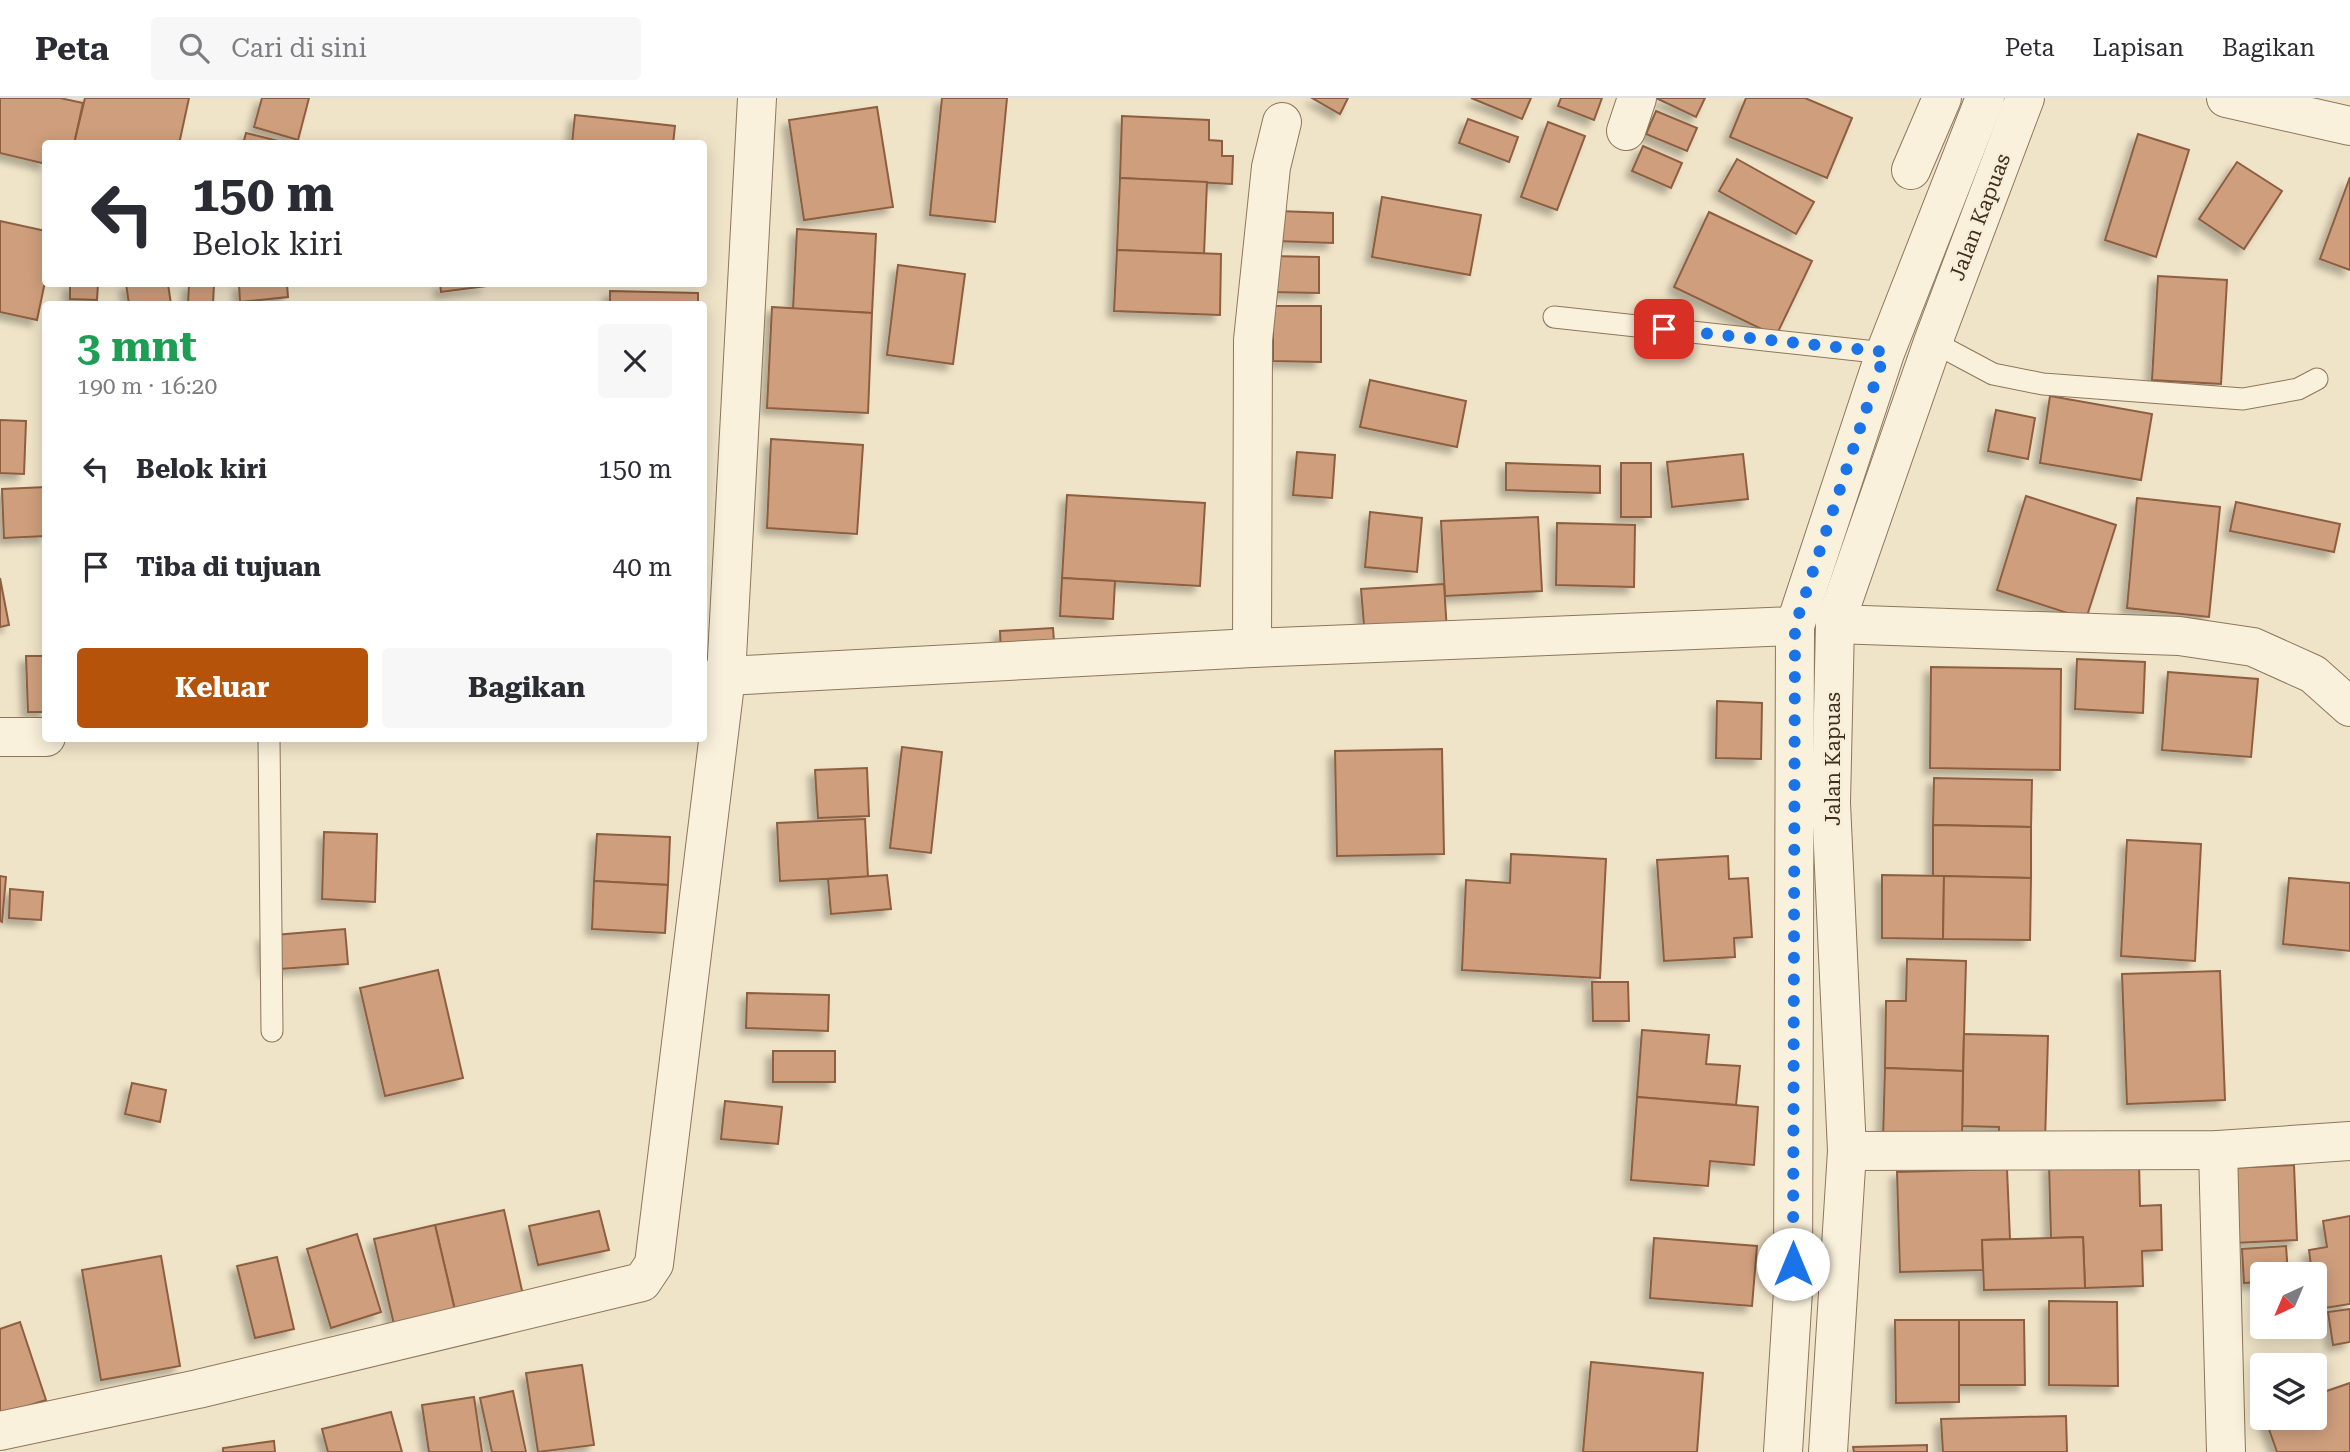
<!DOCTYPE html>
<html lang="id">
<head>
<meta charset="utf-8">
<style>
  body { margin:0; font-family:"Roboto Serif",serif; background:#f7f7f7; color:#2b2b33; height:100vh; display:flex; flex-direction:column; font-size:26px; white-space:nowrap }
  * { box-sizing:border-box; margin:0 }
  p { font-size:23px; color:#7c7c81 }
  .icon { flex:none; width:38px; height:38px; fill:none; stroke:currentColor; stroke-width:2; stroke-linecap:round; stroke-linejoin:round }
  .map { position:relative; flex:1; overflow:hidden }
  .panel { position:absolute; left:42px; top:203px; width:665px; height:441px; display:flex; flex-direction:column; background:#fff; border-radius:7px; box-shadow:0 4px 18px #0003 }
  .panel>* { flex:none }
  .hud { position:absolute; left:42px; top:42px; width:665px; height:147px; border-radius:7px; box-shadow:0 4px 18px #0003; background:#fff; color:#2b2b33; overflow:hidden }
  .needle { width:46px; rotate:224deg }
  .tools { position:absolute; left:2250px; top:1164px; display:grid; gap:14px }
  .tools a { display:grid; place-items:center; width:77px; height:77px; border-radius:7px; background:#fff; box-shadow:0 4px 18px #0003; font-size:35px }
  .pin { position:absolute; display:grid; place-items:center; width:60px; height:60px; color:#fff; margin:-30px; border-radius:14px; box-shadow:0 4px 10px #0006 }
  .me { position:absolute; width:77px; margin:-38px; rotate:0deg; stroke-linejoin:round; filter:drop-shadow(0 0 5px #0008) }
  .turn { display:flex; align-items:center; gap:24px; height:147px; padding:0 35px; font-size:32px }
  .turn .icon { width:91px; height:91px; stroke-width:2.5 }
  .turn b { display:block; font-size:49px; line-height:60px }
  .round { display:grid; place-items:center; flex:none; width:74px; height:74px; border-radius:7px; background:#f7f7f7 }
  .head { display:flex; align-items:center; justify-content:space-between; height:119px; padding:0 35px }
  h1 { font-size:42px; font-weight:700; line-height:52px; color:#1e9e55 }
  .button { display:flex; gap:14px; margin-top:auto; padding:14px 35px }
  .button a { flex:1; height:80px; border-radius:7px; background:#b45309; color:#fff; font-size:28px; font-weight:700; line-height:80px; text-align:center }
  .button a+a { background:#f7f7f7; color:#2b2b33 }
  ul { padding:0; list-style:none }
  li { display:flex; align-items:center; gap:21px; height:98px; padding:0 35px }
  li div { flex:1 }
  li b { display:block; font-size:26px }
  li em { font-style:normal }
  header { display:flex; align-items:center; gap:42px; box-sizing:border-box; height:98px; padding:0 35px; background:#fff; border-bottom:2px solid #e1e1e2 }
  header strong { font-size:33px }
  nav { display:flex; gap:38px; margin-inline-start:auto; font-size:24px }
  .search { width:490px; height:63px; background:#f7f7f7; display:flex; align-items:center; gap:18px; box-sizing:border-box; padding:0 24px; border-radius:7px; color:#7c7c81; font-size:26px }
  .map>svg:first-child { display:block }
</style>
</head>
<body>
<header>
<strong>Peta</strong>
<div class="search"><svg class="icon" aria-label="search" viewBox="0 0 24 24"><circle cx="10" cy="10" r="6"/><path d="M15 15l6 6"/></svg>Cari di sini</div>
<nav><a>Peta</a><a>Lapisan</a><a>Bagikan</a></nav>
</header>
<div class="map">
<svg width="2350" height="1354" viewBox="0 0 2350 1354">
  <defs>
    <filter id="shadow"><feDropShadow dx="-6" dy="6" stdDeviation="3.5" flood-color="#0004"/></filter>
  </defs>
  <rect width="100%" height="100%" fill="#f0e4c8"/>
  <!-- building -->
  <g fill="#cf9f7d" stroke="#8d5f41" stroke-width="2" filter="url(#shadow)">
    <polygon points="0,0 60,0 83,5 74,46 46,46 46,66 0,55"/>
    <polygon points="85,0 189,0 179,46 74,46"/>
    <polygon points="262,0 309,0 298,42 254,29"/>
    <polygon points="942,0 1007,0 995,124 930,117"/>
    <polygon points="1312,0 1348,0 1340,16"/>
    <polygon points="1471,0 1531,0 1522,21"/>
    <polygon points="1561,0 1602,0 1594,22 1558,8"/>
    <polygon points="1656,0 1705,0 1696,19"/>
    <polygon points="1746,0 1805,0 1852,20 1827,80 1730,39"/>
    <polygon points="877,9 893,109 804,122 789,22"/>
    <polygon points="1656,13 1697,30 1687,53 1646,36"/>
    <polygon points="575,17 675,28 673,46 572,46"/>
    <polygon points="1122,18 1209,22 1209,42 1222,43 1222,58 1233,58 1232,86 1120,80"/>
    <polygon points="1468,21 1518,39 1509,64 1459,45"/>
    <polygon points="1548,24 1585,38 1557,112 1521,99"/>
    <polygon points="246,35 291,46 243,46"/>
    <polygon points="2138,36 2189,52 2156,159 2105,142"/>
    <polygon points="1643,48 1682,65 1671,90 1632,73"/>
    <polygon points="1737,61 1814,104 1796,136 1719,93"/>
    <polygon points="2237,64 2282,93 2244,151 2199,121"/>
    <polygon points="2350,79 2350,172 2320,161"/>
    <polygon points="1120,80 1207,84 1204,156 1117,152"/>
    <polygon points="1382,99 1481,117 1470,177 1372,159"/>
    <polygon points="1277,113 1333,115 1333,145 1276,143"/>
    <polygon points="1709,114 1812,163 1776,238 1674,189"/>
    <polygon points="0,123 46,133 46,179 37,222 0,214"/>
    <polygon points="797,131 876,136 872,215 793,211"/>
    <polygon points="1117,152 1221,156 1220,217 1114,213"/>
    <polygon points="1270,158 1319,159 1319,195 1269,194"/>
    <polygon points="898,167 965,176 953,266 887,257"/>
    <polygon points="2158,178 2227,182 2221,286 2152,282"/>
    <polygon points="70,186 98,186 97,202 70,201"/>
    <polygon points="126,186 168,186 171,206 129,206"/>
    <polygon points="189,186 214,186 213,206 188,206"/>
    <polygon points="239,186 287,186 288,199 240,204"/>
    <polygon points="440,186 486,186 486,188 441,194"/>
    <polygon points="610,193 698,195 698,206 610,206"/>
    <polygon points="1273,208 1321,208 1321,264 1273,263"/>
    <polygon points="772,209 872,215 868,315 767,310"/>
    <polygon points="1370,282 1466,303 1457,349 1360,329"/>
    <polygon points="2050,298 2152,316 2141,382 2040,365"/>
    <polygon points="1996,312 2035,320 2028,361 1988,353"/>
    <polygon points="0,322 26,323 24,376 0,375"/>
    <polygon points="771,341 863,347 857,436 767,430"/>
    <polygon points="1297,354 1335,357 1332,400 1293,397"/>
    <polygon points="1743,356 1748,401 1672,409 1667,364"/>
    <polygon points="1506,365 1600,368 1600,395 1506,392"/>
    <rect x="1621" y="365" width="30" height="54"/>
    <polygon points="46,389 46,438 4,440 2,391"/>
    <polygon points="1067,397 1205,405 1200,488 1062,480"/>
    <polygon points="2026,398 2116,427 2086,521 1997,492"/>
    <polygon points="2137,400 2220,409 2209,519 2127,510"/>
    <polygon points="2236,404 2340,426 2334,454 2230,433"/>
    <polygon points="1370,414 1422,420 1417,474 1365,469"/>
    <polygon points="1538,419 1542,493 1445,498 1441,423"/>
    <polygon points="1557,425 1635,427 1634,489 1556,487"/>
    <polygon points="0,480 9,527 0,529"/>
    <polygon points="1062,480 1115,483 1113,521 1060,518"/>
    <polygon points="1444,486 1447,534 1365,539 1361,491"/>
    <polygon points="1053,530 1055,556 1001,559 1000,533"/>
    <polygon points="26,558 46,558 46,614 28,614"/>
    <polygon points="2077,561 2145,564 2143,615 2075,611"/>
    <polygon points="1931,569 2061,571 2060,672 1930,670"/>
    <polygon points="2168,574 2258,581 2251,659 2162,652"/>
    <polygon points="1717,603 1762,605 1761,661 1716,660"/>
    <polygon points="902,649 942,654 931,755 890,750"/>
    <polygon points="1442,651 1444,756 1337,758 1335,653"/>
    <polygon points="867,670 869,718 818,720 815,672"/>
    <polygon points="1934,680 2032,682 2031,729 1933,727"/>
    <polygon points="865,721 868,779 780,783 777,725"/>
    <polygon points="1933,727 2031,729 2031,780 1933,778"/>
    <polygon points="324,734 377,736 375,804 322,801"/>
    <polygon points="597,736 670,739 668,787 594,783"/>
    <polygon points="2127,742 2201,746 2195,863 2121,858"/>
    <polygon points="1511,756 1606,761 1600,880 1462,872 1466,782 1510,785"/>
    <polygon points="1728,758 1729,781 1748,780 1752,839 1734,840 1735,859 1664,863 1657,762"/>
    <polygon points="887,777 891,811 831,816 828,781"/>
    <polygon points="1882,777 1944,778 1943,841 1882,840"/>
    <polygon points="0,778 6,779 2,824 0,823"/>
    <polygon points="1944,778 2031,780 2030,842 1943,841"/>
    <polygon points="2289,780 2350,785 2350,853 2283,846"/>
    <polygon points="594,783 668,787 665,835 592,831"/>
    <polygon points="10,791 43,794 41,822 9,820"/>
    <polygon points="345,831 348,866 266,872 263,838"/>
    <polygon points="1907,861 1966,863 1963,973 1885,970 1886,903 1906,903"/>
    <polygon points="438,872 463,980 385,998 360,890"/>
    <polygon points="2220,873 2225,1002 2127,1006 2122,876"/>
    <polygon points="1592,884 1628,884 1629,923 1593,923"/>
    <polygon points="747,895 829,897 828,933 746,930"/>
    <polygon points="1642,932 1709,937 1706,966 1740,968 1736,1007 1637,999"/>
    <polygon points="1964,936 2048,938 2045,1044 1999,1043 1999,1029 1962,1028"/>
    <rect x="773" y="953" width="62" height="31"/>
    <polygon points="1885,970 1963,973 1962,1043 1883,1041"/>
    <polygon points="132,985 166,992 160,1024 125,1016"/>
    <polygon points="1637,999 1758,1009 1754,1067 1710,1063 1708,1088 1631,1082"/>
    <polygon points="725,1003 782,1009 778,1046 721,1041"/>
    <polygon points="2139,1064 2140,1108 2161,1107 2162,1152 2142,1153 2143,1188 2085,1190 2083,1139 2051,1140 2049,1066"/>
    <polygon points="2294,1067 2297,1142 2233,1145 2229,1070"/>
    <polygon points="2007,1071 2010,1141 1982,1142 1983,1172 1900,1174 1897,1074"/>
    <polygon points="504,1112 525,1206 457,1221 435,1127"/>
    <polygon points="599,1113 609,1152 538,1167 529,1128"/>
    <polygon points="2350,1118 2350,1206 2318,1211 2315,1176 2312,1176 2309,1152 2327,1149 2323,1123"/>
    <polygon points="435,1127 457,1221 396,1235 374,1141"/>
    <polygon points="357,1136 381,1214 331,1230 307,1151"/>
    <polygon points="2083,1139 2085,1190 1984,1192 1982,1142"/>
    <polygon points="1654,1140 1757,1148 1752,1208 1650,1200"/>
    <polygon points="2286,1148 2288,1176 2263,1176 2263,1184 2244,1185 2242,1151"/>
    <polygon points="161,1158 180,1268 101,1282 82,1172"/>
    <polygon points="277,1159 294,1231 255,1240 237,1168"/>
    <polygon points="2049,1203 2117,1204 2118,1288 2049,1287"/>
    <polygon points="2350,1211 2350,1244 2333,1247 2328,1214"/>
    <polygon points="1895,1222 1959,1222 1959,1304 1896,1305"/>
    <polygon points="1959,1222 2024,1222 2025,1287 1959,1287"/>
    <polygon points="20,1224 46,1302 0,1317 0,1231"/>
    <polygon points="1591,1264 1703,1275 1697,1354 1583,1354"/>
    <polygon points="582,1267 594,1347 538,1354 526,1275"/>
    <polygon points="2350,1285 2350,1354 2277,1354 2265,1320 2315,1320 2315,1297"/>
    <polygon points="513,1293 526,1354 492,1354 480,1300"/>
    <polygon points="474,1299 482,1354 429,1354 422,1307"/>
    <polygon points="391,1314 402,1354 328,1354 322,1331"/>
    <polygon points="2066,1318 2067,1354 1943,1354 1941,1321"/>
    <polygon points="274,1343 275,1354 223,1354 223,1350"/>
    <polygon points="1927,1347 1927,1354 1854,1354 1853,1349"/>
  </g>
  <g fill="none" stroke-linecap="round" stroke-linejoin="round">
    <!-- service casing -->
    <g stroke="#8d765c" stroke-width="23">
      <g id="service">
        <polyline points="1554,219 1885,255"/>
        <polyline points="1933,244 1993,276 2043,286 2243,301 2298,291 2317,281"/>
        <polyline points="269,640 272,933"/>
      </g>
    </g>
    <!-- minor casing -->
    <g stroke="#8d765c" stroke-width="40">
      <g id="minor">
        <polyline points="2226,0 2350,28"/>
        <polyline points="1626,33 1637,0"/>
        <polyline points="1911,72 1942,0"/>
        <polyline points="1835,526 2179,538 2253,549 2313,576 2350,609"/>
        <polyline points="1252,550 1253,242 1271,69 1282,24"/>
        <polyline points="704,583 726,578 1252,550 1795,528"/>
        <polyline points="0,639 46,639"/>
        <polyline points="2218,1052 2226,1354"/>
        <polyline points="1847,1053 2218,1052 2350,1043"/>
        <polyline points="0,1333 198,1291 642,1184 654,1166 726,578 757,0"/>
      </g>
    </g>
    <!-- tertiary casing -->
    <g stroke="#8d765c" stroke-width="40">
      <g id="tertiary">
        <polyline points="1783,1354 1793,1193 1795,528 1885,255 1985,0"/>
        <polyline points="1828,1354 1847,1053 1831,705 1835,526 1933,244 2025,0"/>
      </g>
    </g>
    <!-- service -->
    <use href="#service" stroke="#faf1dc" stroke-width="21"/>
    <!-- minor -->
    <use href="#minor" stroke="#faf1dc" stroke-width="38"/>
    <!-- tertiary -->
    <use href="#tertiary" stroke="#faf1dc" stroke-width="38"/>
  </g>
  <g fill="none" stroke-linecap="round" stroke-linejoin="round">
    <!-- route -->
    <polyline stroke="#1a73e8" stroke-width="12" stroke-dasharray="0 21.6" points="1664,231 1885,254 1795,528 1793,1166"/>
  </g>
  <g text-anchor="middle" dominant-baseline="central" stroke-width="5" stroke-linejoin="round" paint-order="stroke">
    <!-- street labels -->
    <g font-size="21" fill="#3d2e20" stroke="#f7eed8">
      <text transform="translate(1980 119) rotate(-69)">Jalan Kapuas</text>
      <text transform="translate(1833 661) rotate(-90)">Jalan Kapuas</text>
    </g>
  </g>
</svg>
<div class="tools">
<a><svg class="needle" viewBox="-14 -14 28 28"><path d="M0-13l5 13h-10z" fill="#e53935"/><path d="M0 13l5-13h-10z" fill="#7c7c81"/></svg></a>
<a><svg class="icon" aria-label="layers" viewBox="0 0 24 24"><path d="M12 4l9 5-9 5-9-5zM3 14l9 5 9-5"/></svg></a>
</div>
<div class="pin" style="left:1664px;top:231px;background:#d93025"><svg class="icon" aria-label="arrive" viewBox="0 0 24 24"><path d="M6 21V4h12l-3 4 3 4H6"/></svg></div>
<svg class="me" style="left:1793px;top:1166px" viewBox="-20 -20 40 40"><circle r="19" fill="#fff"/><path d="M0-13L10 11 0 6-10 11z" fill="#1a73e8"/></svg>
<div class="hud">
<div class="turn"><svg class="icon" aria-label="left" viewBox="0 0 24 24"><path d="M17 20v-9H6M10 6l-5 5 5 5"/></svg><div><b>150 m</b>Belok kiri</div></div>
</div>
<section class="panel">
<div class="head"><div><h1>3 mnt</h1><p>190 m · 16:20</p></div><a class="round"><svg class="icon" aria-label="close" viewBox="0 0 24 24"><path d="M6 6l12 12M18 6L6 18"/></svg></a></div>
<ul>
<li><svg class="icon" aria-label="left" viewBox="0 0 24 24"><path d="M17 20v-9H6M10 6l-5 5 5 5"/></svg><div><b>Belok kiri</b></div><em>150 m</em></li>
<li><svg class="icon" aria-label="arrive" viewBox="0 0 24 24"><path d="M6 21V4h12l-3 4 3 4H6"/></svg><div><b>Tiba di tujuan</b></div><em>40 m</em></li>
</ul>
<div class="button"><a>Keluar</a><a>Bagikan</a></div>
</section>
</div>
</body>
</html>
